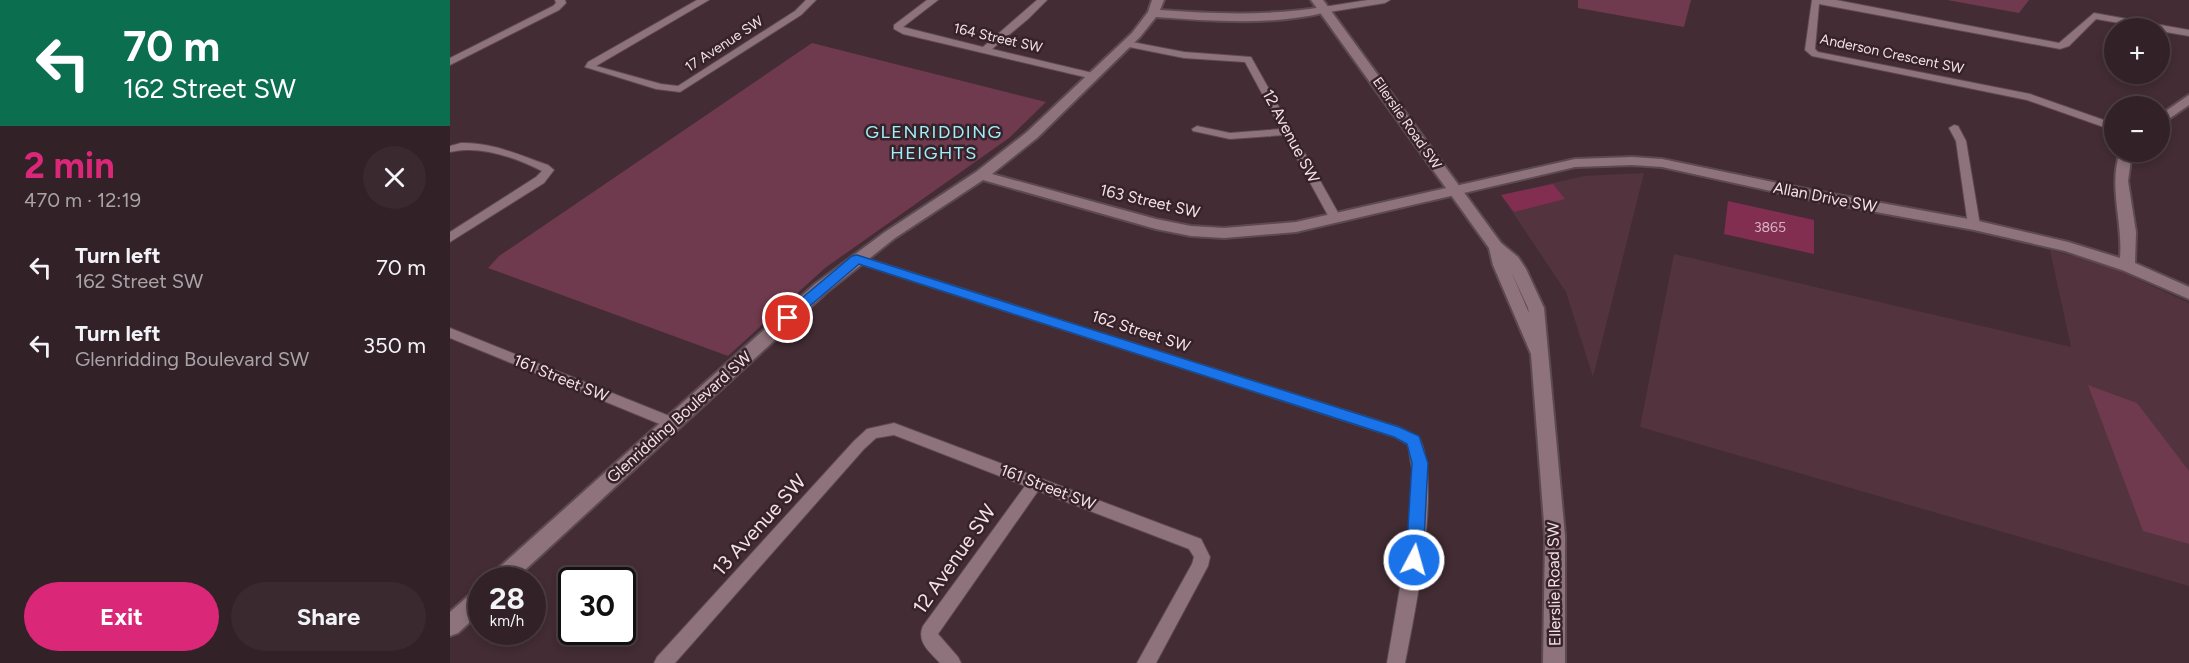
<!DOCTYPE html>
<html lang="en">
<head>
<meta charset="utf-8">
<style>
  body { margin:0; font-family:Figtree,sans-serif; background:#3a292f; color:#f1f3f6; height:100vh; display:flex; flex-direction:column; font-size:22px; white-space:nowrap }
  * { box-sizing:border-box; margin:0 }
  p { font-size:20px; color:#a8a3a7 }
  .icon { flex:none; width:33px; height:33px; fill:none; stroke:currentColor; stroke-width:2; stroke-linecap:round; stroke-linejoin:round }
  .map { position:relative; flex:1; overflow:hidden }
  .panel { display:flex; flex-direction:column; background:#322127; width:450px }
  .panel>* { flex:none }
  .guide { background:#0b6e4f; color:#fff; overflow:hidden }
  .fabs { position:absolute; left:1654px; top:18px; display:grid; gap:12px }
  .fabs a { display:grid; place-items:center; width:66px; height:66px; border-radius:50%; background:#322127; box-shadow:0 3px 9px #0003,0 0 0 2px #4d3e44; font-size:30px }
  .speed { position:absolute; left:18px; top:567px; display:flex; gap:12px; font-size:30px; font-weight:700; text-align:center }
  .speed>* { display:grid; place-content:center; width:78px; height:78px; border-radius:50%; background:#322127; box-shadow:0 3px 9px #0003,0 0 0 2px #4d3e44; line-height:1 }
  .speed small { font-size:15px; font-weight:400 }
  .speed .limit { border:3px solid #111; border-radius:9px; background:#fff; color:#111 }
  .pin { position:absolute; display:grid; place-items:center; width:51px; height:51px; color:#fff; margin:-26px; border:3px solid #fff; border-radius:50%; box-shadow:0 2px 6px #0007 }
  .me { position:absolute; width:66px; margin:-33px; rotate:6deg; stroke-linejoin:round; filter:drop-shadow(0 0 4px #0008) }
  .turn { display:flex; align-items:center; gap:21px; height:126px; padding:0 24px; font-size:27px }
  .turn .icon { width:78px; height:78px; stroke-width:2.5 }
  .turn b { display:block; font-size:42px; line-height:51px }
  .round { display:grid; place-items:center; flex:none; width:63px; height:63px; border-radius:32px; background:#3a292f }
  .overview { display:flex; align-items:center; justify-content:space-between; height:102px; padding:0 24px }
  h1 { font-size:36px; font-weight:700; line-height:45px; color:#db2777 }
  .button { display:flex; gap:12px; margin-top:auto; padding:12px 24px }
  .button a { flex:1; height:69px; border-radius:36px; background:#db2777; color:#fff; font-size:24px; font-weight:700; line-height:69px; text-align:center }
  .button a+a { background:#3a292f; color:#f1f3f6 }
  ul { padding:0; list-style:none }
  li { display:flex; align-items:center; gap:18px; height:78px; padding:0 24px }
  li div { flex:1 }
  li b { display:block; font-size:22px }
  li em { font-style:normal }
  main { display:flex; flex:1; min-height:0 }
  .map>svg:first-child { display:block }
</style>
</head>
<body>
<main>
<section class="panel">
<div class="guide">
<div class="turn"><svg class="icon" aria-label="left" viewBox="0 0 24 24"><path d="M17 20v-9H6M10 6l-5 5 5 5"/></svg><div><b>70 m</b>162 Street SW</div></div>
</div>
<div class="overview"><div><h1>2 min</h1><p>470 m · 12:19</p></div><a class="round"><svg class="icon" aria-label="close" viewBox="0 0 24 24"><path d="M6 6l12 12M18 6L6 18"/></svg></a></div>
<ul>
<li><svg class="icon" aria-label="left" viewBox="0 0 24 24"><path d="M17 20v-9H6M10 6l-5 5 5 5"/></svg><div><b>Turn left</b><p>162 Street SW</p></div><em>70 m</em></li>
<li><svg class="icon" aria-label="left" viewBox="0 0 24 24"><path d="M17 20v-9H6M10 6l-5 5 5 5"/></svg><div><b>Turn left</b><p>Glenridding Boulevard SW</p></div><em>350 m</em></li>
</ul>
<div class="button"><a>Exit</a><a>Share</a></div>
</section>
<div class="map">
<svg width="1739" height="663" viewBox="0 0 1739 663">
  <rect width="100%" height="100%" fill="#432c34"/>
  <!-- built -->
  <g fill="#52333e">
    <polygon points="1194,173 1143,377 1116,292 1051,195 1134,176"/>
    <polygon points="1600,250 1655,264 1739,303 1739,586 1190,427 1224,254 1621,347"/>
  </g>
  <!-- green -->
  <g fill="#6f3a4d">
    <polygon points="1128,0 1241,0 1234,27 1128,8"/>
    <polygon points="1497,0 1579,0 1569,13"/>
    <polygon points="362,43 596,102 559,138 375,268 278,356 38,268 49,256"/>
    <polygon points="1638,385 1687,403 1739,471 1739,544 1693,531"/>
  </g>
  <!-- building -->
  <g fill="#822e51">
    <polygon points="1103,184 1115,199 1064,212 1051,195"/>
    <polygon points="1278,201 1364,220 1364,254 1274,234"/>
  </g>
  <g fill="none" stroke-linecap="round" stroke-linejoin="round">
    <!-- minor casing -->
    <g stroke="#5d4a50" stroke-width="2">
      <g id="minor">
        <polygon points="105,0 115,0 116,3 109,10 0,65 0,58 103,6 106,3"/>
        <polygon points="247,0 259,0 146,66 211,84 228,86 345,11 356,0 366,0 351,15 230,92 206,89 135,67 138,62"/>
        <polygon points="477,0 488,0 453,27 533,47 587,0 597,0 578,19 542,49 647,74 648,76 643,79 453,34 444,29 444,25"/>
        <polygon points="918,0 940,0 935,3 873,13 868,10 873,7"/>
        <polygon points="1362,0 1386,0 1609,43 1644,13 1739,30 1739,36 1710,31 1710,28 1698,28 1646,19 1619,46 1610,49 1369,4 1365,49 1368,52 1580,94 1665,124 1665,131 1577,100 1362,56 1355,50"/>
        <polygon points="677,41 734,52 801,57 891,218 889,221 881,221 834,135 780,139 743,131 742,129 747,126 780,133 831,129 795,62 734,58 674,46 674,42"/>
        <polygon points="1504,125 1508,126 1516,141 1530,225 1524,229 1518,225 1506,141 1499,128"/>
        <path d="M11 143C42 142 69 155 98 165L104 170 94 183 0 242V232L86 177 92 171C64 157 30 145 0 152V146Z"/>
        <path d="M407 255 949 427 969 437C992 481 965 613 955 663H937L958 541 962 470 958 445 944 437 403 262 401 259 403 256Z"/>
        <polygon points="0,328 227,419 229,423 227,427 222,429 217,427 0,338"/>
        <path d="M444 423 751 539 760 557 758 566 706 663H687L742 564 744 557 739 549 588 491 488 634 508 657 511 663H490C480 652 466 642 473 626L575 486 444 435 426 438 414 449 225 663H204L207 657 404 441 417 429Z"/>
      </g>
    </g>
    <!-- tertiary casing -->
    <g stroke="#5d4a50" stroke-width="4">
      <g id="tertiary">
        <path d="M702 0H714L710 10C765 14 818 16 873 7L879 10 877 12C821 26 763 21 706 17L690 37 587 138 542 174 706 219 741 226 774 228 846 222 1125 159 1182 157 1212 159 1366 191 1524 220 1618 242 1670 258C1673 222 1658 186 1670 152H1682L1678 181 1686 232 1685 263 1739 287V299L1672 270 1615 251 1524 230 1366 201 1212 167 1182 165 1125 167 846 232 774 238 741 236 706 229 533 180 445 238 377 292 64 580H40L43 573 365 284 435 232 526 172 577 132 682 33 698 12Z"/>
        <polygon points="1739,95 1739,105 1710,125 1710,115"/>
        <polygon points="32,588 32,611 8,633 0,636 0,612 25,590"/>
      </g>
    </g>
    <!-- secondary casing -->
    <g stroke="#5d4a50" stroke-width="4">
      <path id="secondary" d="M861 0H873L1051 243 1068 257 1076 269 1094 308 1115 536V663H1093L1095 536 1081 354 1043 265 1039 248ZM1060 269 1078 308 1079 313Z"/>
    </g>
    <!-- minor -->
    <use href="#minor" fill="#8e737c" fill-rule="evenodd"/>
    <!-- tertiary -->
    <use href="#tertiary" fill="#8e737c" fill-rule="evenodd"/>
    <!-- secondary -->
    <use href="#secondary" fill="#8e737c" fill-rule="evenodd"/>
  </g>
  <!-- route -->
  <polygon fill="#1a73e8" stroke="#114b97" stroke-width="1.5" points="407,255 949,427 969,436 978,463 973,560 970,565 964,567 958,565 956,560 962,463 957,444 944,437 409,264 342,321 333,321 331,318 333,314 402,256"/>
  <g text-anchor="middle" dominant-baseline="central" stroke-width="5" stroke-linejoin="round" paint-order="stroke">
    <!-- far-street labels -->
    <g font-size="14" fill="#f2e2e7" stroke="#38222a">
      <text transform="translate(548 38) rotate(13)">164 Street SW</text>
      <text transform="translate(274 44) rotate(-33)">17 Avenue SW</text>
      <text transform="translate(1442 54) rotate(12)">Anderson Crescent SW</text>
      <text transform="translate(957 123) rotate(55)">Ellerslie Road SW</text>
    </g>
    <!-- number labels -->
    <g font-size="14" fill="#d6b5c2">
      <text x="1320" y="227">3865</text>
    </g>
    <!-- street labels -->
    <g font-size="16" fill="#f2e2e7" stroke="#38222a">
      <text transform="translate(841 136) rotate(62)">12 Avenue SW</text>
      <text transform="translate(1375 197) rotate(11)">Allan Drive SW</text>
      <text transform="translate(700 201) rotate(13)">163 Street SW</text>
      <text transform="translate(691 331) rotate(18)">162 Street SW</text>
      <text transform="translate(111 378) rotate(22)">161 Street SW</text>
      <text transform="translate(229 417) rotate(-42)">Glenridding Boulevard SW</text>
      <text transform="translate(598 487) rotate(21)">161 Street SW</text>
      <text transform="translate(1104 584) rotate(-91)">Ellerslie Road SW</text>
    </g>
    <!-- neighbourhood labels -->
    <g font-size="18" letter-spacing="1.5" fill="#9eeffb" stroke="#38222a">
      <text x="484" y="132">GLENRIDDING<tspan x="484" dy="21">HEIGHTS</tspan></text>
    </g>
    <!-- near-street labels -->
    <g font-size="20" fill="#f2e2e7" stroke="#38222a">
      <text transform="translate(309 525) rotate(-48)">13 Avenue SW</text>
      <text transform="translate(504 559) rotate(-55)">12 Avenue SW</text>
    </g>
  </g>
</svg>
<div class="fabs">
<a>+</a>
<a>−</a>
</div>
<div class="speed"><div>28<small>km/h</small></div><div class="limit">30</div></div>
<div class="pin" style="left:338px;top:318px;background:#d93025"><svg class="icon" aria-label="arrive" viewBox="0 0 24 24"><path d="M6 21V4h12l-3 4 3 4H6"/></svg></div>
<svg class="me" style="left:964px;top:560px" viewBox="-20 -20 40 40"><circle r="17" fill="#1a73e8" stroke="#fff" stroke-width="3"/><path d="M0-11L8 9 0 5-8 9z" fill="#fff"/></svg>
</div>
</main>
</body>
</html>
